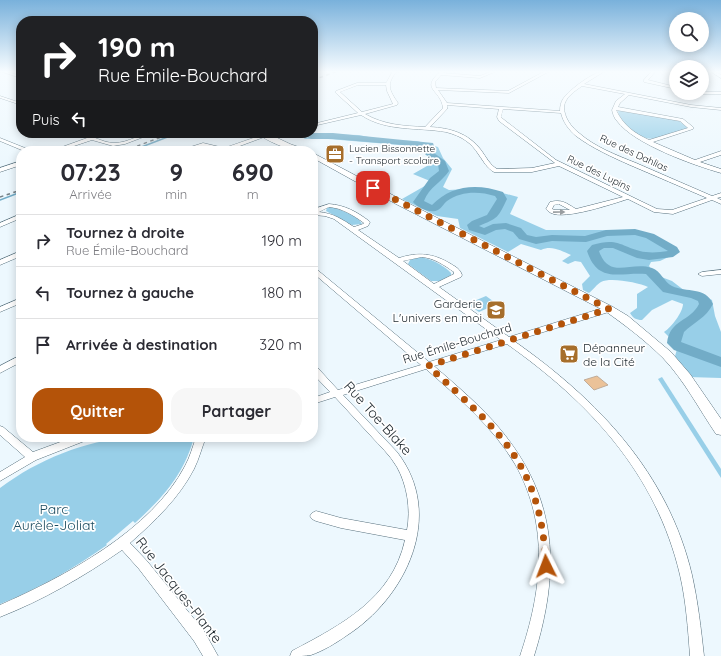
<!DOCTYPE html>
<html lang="fr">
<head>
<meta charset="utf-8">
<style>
  body { margin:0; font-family:Quicksand,sans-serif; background:#f7f7f7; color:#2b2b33; height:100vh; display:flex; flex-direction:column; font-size:15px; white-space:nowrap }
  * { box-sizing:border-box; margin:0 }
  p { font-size:13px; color:#7c7c81 }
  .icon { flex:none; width:22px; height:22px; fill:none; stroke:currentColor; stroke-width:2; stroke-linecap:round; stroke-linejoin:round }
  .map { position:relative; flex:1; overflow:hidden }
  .details { position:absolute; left:16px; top:146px; width:302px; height:296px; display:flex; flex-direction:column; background:#fff; border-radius:16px; box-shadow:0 2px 10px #0003 }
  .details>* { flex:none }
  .hud { position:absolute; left:16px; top:16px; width:302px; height:122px; border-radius:16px; box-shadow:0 2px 10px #0003; background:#202124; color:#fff; overflow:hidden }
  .controls { position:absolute; left:669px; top:12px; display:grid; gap:8px }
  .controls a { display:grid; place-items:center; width:40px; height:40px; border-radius:50%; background:#fff; box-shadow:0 2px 10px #0003; font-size:20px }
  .pin { position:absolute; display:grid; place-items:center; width:34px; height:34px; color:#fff; margin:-17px; border-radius:8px; box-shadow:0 2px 6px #0006 }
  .me { position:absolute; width:44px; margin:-22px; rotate:357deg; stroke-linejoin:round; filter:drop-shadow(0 0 3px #0008) }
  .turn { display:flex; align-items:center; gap:14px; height:84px; padding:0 16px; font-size:18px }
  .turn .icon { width:52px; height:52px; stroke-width:2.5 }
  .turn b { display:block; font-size:28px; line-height:34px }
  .then { display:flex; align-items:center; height:38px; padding:0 16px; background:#0003; gap:8px; font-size:15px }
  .eta { display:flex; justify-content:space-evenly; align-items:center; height:68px; text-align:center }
  .eta b { font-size:24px; font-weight:700; line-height:28px }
  .button { display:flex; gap:8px; margin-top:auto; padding:8px 16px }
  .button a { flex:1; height:46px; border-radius:16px; background:#b45309; color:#fff; font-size:16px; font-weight:700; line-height:46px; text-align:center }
  .button a+a { background:#f7f7f7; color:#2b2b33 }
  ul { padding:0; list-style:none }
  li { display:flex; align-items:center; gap:12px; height:52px; padding:0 16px; border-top:1px solid #e1e1e2 }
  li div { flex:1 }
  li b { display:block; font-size:15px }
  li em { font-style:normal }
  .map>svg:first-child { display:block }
</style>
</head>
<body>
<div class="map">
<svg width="721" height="656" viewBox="0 0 721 656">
  <rect width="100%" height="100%" fill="#edf8fe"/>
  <!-- green -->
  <g fill="#98cfe8">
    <path d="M621 110 679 121 688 128C678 133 657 141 646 138 639 136 632 131 627 126 623 122 619 118 618 111Z"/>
    <path d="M279 133 359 135 383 140 417 141 438 147 443 158 452 169 443 187 449 190 484 188 518 197 510 214 546 230H627C646 232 649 234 665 243 670 246 675 248 677 253L660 261 651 262 649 266 656 275 672 281 685 291 700 294 712 300 715 316 721 332V378L688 377 674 360 677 349 672 340 664 332C671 328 683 312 683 304L672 300 652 310 642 320C636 320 633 318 630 313L637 308V294L648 287C639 283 611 277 601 282 597 284 593 290 589 293L583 290 582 284 590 276 581 262 575 261 568 264 562 261 571 255C561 251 552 245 541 250L521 244 508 252 460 228 458 219 437 216 402 199 430 183V181L413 174 434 162 424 153V147L328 139H305L296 133 286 137Z"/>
    <path d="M331 207C339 209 359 216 362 224L352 225 326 211 327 208Z"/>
    <path d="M418 257C428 257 444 265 451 273V275L440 281H431L408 264 410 260Z"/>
    <polygon points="486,296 497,304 479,312 467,304"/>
    <polygon points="662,377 721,469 721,478 658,379"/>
    <path d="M132 437H190L191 441H193C182 477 163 497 135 523L133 521 106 544 107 545C73 569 38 589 0 604V488C39 459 84 441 132 437Z"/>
  </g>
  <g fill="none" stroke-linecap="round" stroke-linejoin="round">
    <!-- stream -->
    <g stroke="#72acc7" stroke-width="1.5">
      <polyline points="131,151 178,133"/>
      <polyline points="0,200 21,192"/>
    </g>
    <!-- river -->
    <path fill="#72acc7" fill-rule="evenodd" d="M298 133H333L433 143 435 149 434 153 445 161 449 171C442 182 429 187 424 201L432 205C451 185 477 183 503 192L507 199C498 218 498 218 479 226L484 228 493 224 506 223 521 228 527 235 536 237 552 235 585 236 606 230 635 229 654 234 677 247 680 252 673 257 649 260 637 258 613 248H604L599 251C609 280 630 261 652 268 661 271 664 282 672 286 687 293 705 286 713 304 706 318 694 322 684 332L681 342 721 357V367L674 350 667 343C670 319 690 322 699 304L698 301 691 298 663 292 646 274C619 272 598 284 587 251L592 245C620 236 623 249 646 252 653 253 661 252 668 251L646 238 635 235 607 236 586 242 552 241 536 244 519 239 513 232 505 229 496 230 485 235 469 230 467 225 472 221 487 215 497 199 495 196C479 191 461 191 447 201 444 203 442 208 438 210 431 214 418 208 413 202L430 178 439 171 438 164 425 154 426 147 333 139H311Z"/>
  </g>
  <!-- building -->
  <polygon fill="#ebc298" stroke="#c0ac99" points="597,376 608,385 594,390 584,380"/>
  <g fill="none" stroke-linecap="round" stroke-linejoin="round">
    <!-- minor casing -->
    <g stroke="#57707d" stroke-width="1">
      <g id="minor">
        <polygon points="0,71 5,71 21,76 21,78"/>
        <path d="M393 71H397C386 84 389 90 398 103L397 105 365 114C384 125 404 126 425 127L443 108C441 89 419 90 441 71H445L443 73 480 76 492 71H497L480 78 441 75 435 82 436 88 508 91 545 71H550L509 93 438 90 447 103 560 111C560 106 561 102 563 99 569 90 594 71 605 71L584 84 691 105 721 108V110L691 107 629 95 620 103 618 107 683 119 693 127V129L653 142 695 160 721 151V155L700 162 721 169V173C693 165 634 144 617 121 614 118 613 114 612 110L616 101 625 94 582 86C575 91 565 97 564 107 564 117 571 127 579 133 595 147 616 155 636 163 661 174 687 185 712 196L721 193V197L717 198 721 200V204L712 200 673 214 654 212 628 199C612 204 565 220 551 213 549 212 547 210 546 209L550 202C562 199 566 203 576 209L623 197 559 166 532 172H494C487 168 484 162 479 155 471 142 461 136 446 132 417 127 387 132 361 115L313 126V124L358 113 336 93V91L357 83H386ZM358 85H386L387 91 393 104 362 112 340 92ZM447 105 499 109 497 117 499 121 555 163 532 168 497 169C490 165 486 157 481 150 468 133 450 128 430 127L447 109ZM503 109 561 113C563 122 569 130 576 136 592 148 612 157 630 165 656 176 681 187 707 198L672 210 657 209 556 160 503 119 501 117ZM616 110 680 121 688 128 649 140C634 133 623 125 616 110ZM559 204 570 210H555L552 209 554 205Z"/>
        <polygon points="652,71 656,71 648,80 676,87 676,89 644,82 644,80"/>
        <polygon points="710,71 714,71 721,75 721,78"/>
        <polygon points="702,92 721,92 721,94 701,94"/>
        <polygon points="0,96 21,103 21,105 0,98"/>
        <path d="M75 133C89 133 102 143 114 143 129 143 140 133 154 133L125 144 113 146 92 140 59 151H51L87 138Z"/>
        <path d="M268 133H275L229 150 230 151C220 151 213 146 204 146 197 145 187 151 178 151L203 143 224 148Z"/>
        <polygon points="0,138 30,150 31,151 24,151 0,141"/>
        <polygon points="21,161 21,165 0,172 0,168"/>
        <path d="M329 204C345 205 357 212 369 221L370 222 368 226 358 230 399 258C418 252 433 253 451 264 456 267 460 269 462 275L461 277 439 287 509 337 606 307H612L613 309 612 311 514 341C598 400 668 473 692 575 698 602 701 629 704 656H690C688 629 686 601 680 575 656 473 589 402 507 344L434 366C457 386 481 406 500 429 559 500 560 572 534 656H520C542 591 550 526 515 464 493 427 458 397 426 369L343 395 397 452C446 515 406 598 346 636 336 643 323 651 311 655 306 656 297 656 290 656L292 651C341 625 392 599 405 540L341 528 316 521 312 519 310 516 312 513 316 511 341 518 407 530C411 509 407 485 397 467 390 455 380 446 371 436 359 423 347 410 335 397L313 404V398L330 392 313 374V365L316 366 338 390 421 365 313 273V267L315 268 429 362 501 340 334 219 325 216 313 215 314 209ZM329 207C342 208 353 215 364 223L363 224 354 227C343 220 333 213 319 212ZM422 257C434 258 444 265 454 272V274L434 284 403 261Z"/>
        <polygon points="21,214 21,218 0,227 0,223"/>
        <polygon points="21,251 21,256 0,265 0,260"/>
        <polygon points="721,270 721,274 702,276 698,274 702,272"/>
        <polygon points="21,298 21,303 0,312 0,307"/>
        <polygon points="21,355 21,362 0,373 0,366"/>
        <polygon points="0,426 3,427 33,452 74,437 89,437 87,440 36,460 0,481 0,472 25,457 0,435"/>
        <path d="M196 437H206C202 447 199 459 194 469 179 498 155 521 130 543L147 561 204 631 218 656H203L194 641 139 569 122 550C83 577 43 600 0 617V605C64 577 152 530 185 466 190 457 193 446 196 437Z"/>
      </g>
    </g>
    <!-- secondary casing -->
    <g stroke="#57707d" stroke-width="1">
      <g id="secondary">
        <path d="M257 133H267L290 144 307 150C295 154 266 141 257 133Z"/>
        <path d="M313 153 402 200 613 307 628 316 671 352 690 374 721 419V435L716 434C699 409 684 380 663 358 646 341 625 325 605 311L396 204 313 158Z"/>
      </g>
    </g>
    <!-- minor -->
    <use href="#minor" fill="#fff" fill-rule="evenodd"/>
    <!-- secondary -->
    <use href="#secondary" fill="#fff" fill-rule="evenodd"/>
    <!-- rail -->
    <g stroke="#747f85" stroke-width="1.5" stroke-dasharray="3.5 3.5" stroke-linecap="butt">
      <polyline points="313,80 338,71"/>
      <polyline points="124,151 172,133"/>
      <polyline points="0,197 21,190"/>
    </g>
  </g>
  <!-- one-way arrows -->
  <defs><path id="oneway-solid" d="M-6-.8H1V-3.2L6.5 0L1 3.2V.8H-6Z"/></defs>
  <use fill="#9a9ea1" href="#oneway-solid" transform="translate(559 212) rotate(-1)"/>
  <!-- sky -->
  <linearGradient id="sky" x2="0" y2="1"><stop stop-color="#79b1db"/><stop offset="0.44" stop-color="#f7fcff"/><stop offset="1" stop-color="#f7fcff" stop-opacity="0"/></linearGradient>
  <rect width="721" height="163" fill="url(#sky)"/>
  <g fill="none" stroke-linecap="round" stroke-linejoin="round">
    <!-- route -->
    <path stroke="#b45309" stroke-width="7" stroke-dasharray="0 12.6" d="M373 188 609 309 428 366C499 431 541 463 546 566"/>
  </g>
  <!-- icons -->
  <defs>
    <g id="office-square" transform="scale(1)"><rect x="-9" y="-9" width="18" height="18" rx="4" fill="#a66e2b" stroke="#fff"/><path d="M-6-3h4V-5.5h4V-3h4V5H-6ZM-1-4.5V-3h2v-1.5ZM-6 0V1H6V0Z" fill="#fff"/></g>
    <g id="school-square" transform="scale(1)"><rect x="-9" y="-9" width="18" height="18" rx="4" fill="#a66e2b" stroke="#fff"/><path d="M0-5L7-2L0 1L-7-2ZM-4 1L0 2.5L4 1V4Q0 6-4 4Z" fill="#fff"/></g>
    <g id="supermarket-square" transform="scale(1)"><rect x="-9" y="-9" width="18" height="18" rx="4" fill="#a66e2b" stroke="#fff"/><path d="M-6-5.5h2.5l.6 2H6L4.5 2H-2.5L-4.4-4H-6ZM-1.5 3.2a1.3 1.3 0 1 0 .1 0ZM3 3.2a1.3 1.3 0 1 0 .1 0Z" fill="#fff"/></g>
  </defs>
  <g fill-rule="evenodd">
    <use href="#office-square" x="335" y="154"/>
    <use href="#school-square" x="496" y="310"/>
    <use href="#supermarket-square" x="569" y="354"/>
  </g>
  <g text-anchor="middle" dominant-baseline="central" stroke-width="3.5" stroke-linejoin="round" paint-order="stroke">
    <!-- far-poi labels -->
    <g font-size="10" fill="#1e282e" stroke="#fff" text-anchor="start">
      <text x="349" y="148">Lucien Bissonnette<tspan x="349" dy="12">- Transport scolaire</tspan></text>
    </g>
    <!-- far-street labels -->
    <g font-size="10" fill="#1e282e" stroke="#fff">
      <text transform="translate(634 153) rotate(25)">Rue des Dahlias</text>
      <text transform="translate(599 173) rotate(26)">Rue des Lupins</text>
    </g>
    <!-- poi labels -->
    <g font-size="12" fill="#1e282e" stroke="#fff" text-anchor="end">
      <text x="482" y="303">Garderie<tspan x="482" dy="14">L'univers en moi</tspan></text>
      <text x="583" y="347" text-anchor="start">Dépanneur<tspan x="583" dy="14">de la Cité</tspan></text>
    </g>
    <!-- street labels -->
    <g font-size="12" fill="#1e282e" stroke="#fff">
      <text transform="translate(457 343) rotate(-17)">Rue Émile-Bouchard</text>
    </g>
    <!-- near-street labels -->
    <g font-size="14" fill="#1e282e" stroke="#fff">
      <text transform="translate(378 418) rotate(48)">Rue Toe-Blake</text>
      <text transform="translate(179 590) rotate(52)">Rue Jacques-Plante</text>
    </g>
    <!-- near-park labels -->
    <g font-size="14" fill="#1b4b5f" stroke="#fff">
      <text x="54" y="509">Parc<tspan x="54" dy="16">Aurèle-Joliat</tspan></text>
    </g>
  </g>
</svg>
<div class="controls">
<a><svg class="icon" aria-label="search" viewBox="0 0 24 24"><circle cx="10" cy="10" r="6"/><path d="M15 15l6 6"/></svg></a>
<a><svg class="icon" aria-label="layers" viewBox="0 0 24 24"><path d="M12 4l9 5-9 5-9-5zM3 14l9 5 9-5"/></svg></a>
</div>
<div class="pin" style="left:373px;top:188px;background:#d93025"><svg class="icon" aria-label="arrive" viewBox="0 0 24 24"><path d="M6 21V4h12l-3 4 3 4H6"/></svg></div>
<svg class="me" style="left:546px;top:566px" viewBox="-20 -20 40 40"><path d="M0-17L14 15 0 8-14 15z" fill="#b45309" stroke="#fff" stroke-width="4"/></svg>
<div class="hud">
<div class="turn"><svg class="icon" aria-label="right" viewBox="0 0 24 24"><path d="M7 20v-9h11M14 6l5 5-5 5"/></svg><div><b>190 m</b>Rue Émile-Bouchard</div></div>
<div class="then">Puis<svg class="icon" aria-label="left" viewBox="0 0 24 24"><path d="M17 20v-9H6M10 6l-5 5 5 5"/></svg></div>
</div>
<section class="details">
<div class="eta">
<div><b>07:23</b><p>Arrivée</p></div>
<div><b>9</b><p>min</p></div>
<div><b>690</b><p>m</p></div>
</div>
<ul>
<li><svg class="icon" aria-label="right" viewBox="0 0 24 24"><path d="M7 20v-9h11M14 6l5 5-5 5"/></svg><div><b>Tournez à droite</b><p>Rue Émile-Bouchard</p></div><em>190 m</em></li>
<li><svg class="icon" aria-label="left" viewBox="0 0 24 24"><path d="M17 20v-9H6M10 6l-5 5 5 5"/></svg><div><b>Tournez à gauche</b></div><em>180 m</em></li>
<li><svg class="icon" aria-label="arrive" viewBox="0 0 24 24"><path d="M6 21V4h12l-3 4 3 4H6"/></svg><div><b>Arrivée à destination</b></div><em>320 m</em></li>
</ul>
<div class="button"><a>Quitter</a><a>Partager</a></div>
</section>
</div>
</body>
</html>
